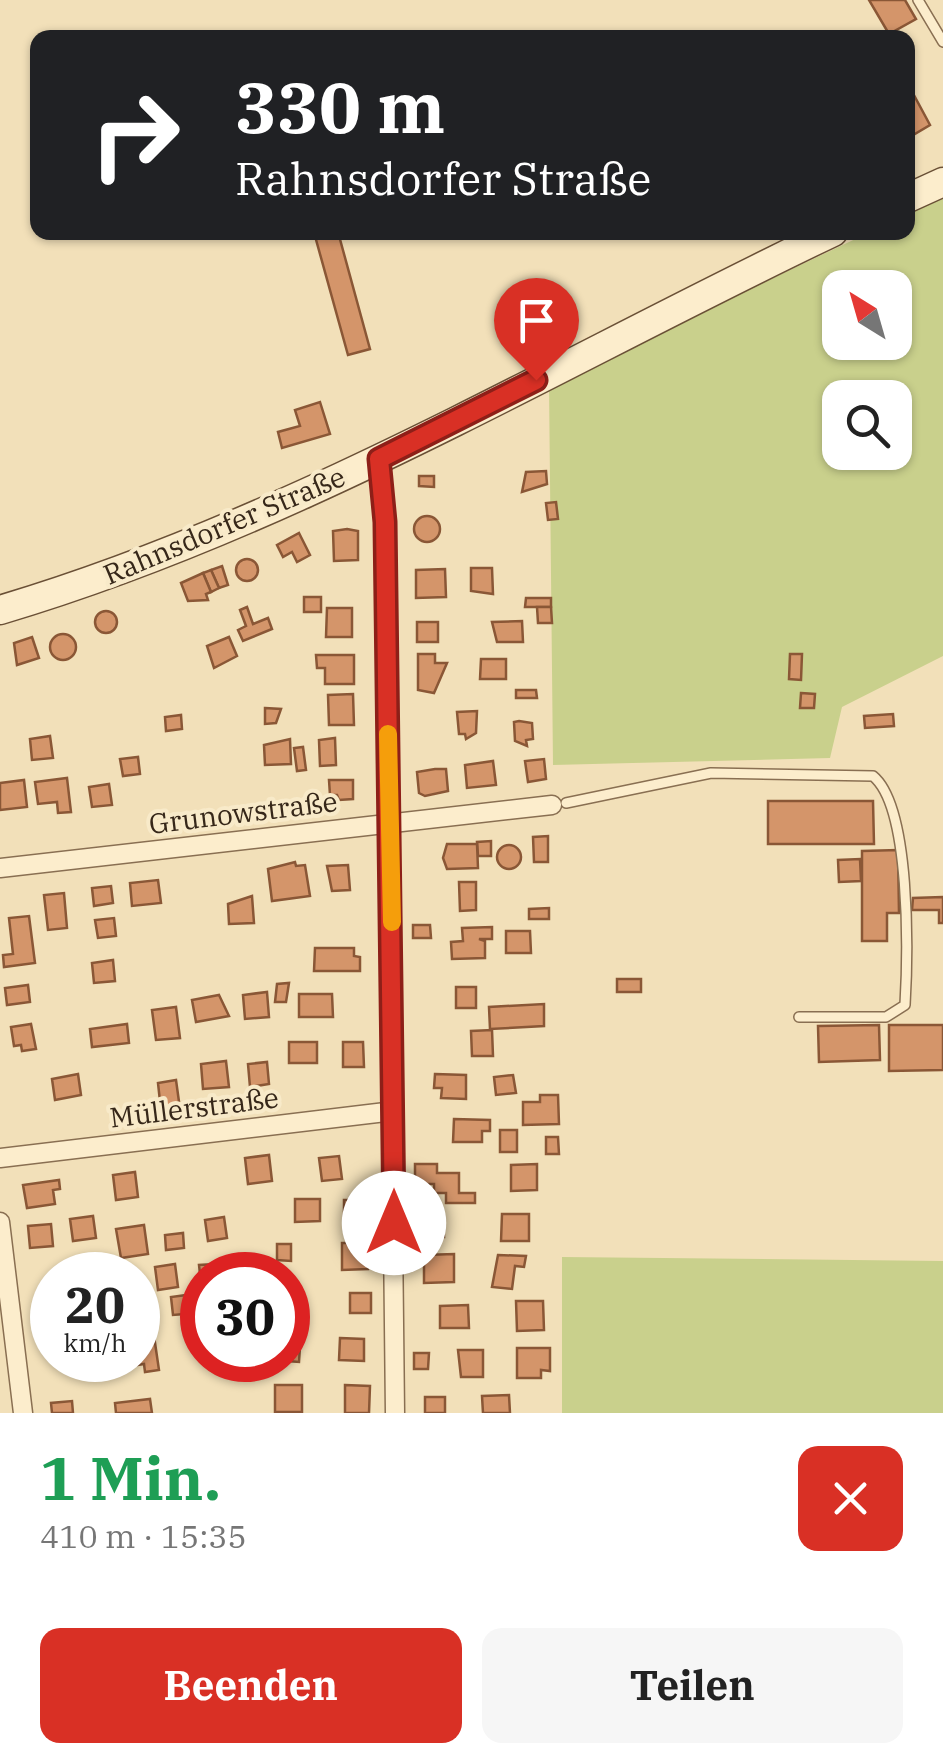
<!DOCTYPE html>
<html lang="de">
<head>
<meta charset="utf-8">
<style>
  body { margin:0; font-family:"IBM Plex Serif",serif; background:#f6f6f6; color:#222; height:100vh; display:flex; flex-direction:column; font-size:38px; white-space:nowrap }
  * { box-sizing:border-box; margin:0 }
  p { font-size:32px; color:#767676 }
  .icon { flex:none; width:55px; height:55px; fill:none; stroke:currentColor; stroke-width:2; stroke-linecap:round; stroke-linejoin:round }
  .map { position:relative; height:1413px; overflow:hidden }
  .panel { display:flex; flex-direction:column; background:#fff; flex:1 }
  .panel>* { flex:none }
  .guide { position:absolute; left:30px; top:30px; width:885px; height:210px; border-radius:20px; box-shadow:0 2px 8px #0004; background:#202124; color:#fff; overflow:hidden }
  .needle { width:65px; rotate:323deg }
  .buttons { position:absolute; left:822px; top:270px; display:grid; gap:20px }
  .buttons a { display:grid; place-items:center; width:90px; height:90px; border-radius:20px; background:#fff; box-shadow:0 2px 8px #0004; font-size:50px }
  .speed { position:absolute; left:30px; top:1252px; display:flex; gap:20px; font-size:50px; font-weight:700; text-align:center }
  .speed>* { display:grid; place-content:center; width:130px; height:130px; border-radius:50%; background:#fff; box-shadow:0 2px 8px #0004; line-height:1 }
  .speed small { font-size:25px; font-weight:400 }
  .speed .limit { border:15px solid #d22; background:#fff; color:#111 }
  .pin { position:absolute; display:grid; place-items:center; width:85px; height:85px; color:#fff; margin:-102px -42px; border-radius:50% 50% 50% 0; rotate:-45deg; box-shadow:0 0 10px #0007 }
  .pin .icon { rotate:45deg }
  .me { position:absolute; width:110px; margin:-55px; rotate:0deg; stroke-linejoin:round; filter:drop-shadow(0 0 8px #0008) }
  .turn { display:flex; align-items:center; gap:35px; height:210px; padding:0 40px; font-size:45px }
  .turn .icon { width:130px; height:130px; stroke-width:2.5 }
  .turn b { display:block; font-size:70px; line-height:85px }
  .round { display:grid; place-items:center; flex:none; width:105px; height:105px; border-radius:20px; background:#f6f6f6 }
  .overview { display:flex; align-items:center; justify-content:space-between; height:170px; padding:0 40px }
  h1 { font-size:60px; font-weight:700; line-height:75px; color:#1e9e55 }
  .action { display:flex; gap:20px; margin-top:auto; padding:20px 40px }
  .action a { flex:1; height:115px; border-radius:20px; background:#d93025; color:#fff; font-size:40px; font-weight:700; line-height:115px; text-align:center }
  .action a+a { background:#f6f6f6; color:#222 }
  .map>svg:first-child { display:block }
</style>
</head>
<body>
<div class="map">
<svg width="943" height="1413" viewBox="0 0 943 1413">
  <rect width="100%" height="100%" fill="#f2e0b9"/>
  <!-- green -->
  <g fill="#c9d08c" fill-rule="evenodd">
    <path d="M943 196V656L842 707 830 758 553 765 549 384 868 233 908 232V213ZM840 288H895V342H840ZM840 398H895V452H840Z"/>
    <polygon points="562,1257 943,1261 943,1413 562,1413"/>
  </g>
  <!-- building -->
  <g fill="#d4956a" stroke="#8a5736" stroke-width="2.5">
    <polygon points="869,0 905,0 916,19 889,34"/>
    <polygon points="908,84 930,125 908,138"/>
    <polygon points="338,232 370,349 348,355 315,236"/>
    <polygon points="320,402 330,434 282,448 278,432 300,426 295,410"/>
    <polygon points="546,471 547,484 522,492 526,472"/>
    <polygon points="419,476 434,476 434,487 419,486"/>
    <polygon points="556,502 558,519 548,520 546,503"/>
    <circle cx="427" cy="529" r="13"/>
    <polygon points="347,529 358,531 358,560 334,561 333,531"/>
    <polygon points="299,533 310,555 297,562 292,552 283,557 277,545"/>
    <circle cx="247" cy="570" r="11"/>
    <polygon points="222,566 228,585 219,588 211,570"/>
    <polygon points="471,568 492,568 493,594 471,591"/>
    <polygon points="445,569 446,597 416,598 416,570"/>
    <polygon points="211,570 219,588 211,592 203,573"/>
    <polygon points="203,573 211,592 206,594 208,600 188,601 181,583"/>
    <rect x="304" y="597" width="17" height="15"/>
    <polygon points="526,598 551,598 551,607 525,607"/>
    <polygon points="247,607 253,624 268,618 272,629 243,641 238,630 246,626 240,610"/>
    <polygon points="537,607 551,607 552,623 538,623"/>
    <polygon points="327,608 352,608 352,637 326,637"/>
    <circle cx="106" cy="622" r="11"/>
    <polygon points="522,621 523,642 497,642 492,622"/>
    <rect x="417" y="622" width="21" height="20"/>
    <circle cx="63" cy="647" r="13"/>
    <polygon points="32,637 39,658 17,665 14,643"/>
    <polygon points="229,637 237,656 214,668 207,646"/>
    <polygon points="418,654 435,654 435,663 447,663 434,693 418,690"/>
    <polygon points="790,654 802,654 801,680 789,679"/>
    <polygon points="316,655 354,655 354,684 325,684 325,668 317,668"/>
    <polygon points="481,659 506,659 506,679 480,679"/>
    <polygon points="516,690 536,690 537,698 516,698"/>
    <polygon points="801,693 815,694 814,708 800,708"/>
    <polygon points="353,694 354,725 329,725 328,695"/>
    <polygon points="265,708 281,709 276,723 265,724"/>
    <polygon points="477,711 476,733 466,739 465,734 459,734 457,712"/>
    <polygon points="893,714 894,726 865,728 864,716"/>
    <polygon points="181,715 182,729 166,731 165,717"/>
    <polygon points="519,721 532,723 533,739 526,740 527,746 515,741 514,722"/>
    <polygon points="50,736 53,758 32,760 30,739"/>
    <polygon points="335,738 336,765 320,766 319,740"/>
    <polygon points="290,739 291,764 265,765 264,745"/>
    <polygon points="303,747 306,770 297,771 294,748"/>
    <polygon points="138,757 140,774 123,776 120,759"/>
    <polygon points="544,759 546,779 528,782 525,761"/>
    <polygon points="493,761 496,785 467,788 465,765"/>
    <polygon points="435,769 446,769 448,791 425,796 419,793 417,772"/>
    <polygon points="67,778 71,812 58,813 57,802 38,804 35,782"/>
    <polygon points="24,780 27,807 0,810 0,783"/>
    <polygon points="329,780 353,780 353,799 339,800 337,795 330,795"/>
    <polygon points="109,784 112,805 92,807 89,787"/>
    <polygon points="768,801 873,801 874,844 768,844"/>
    <polygon points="548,836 548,862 534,862 533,837"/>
    <polygon points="491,841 491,856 478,856 477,842"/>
    <polygon points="447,844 477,844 478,868 447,869 443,858"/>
    <circle cx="509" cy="857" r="12"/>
    <polygon points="898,850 899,913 887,913 887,941 862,941 862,851"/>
    <polygon points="860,859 861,881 839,882 838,860"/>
    <polygon points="295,862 296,866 305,865 310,896 272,901 268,869"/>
    <polygon points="348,865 350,890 332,891 327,866"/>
    <polygon points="158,880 161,903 132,906 130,883"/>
    <polygon points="459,882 476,882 476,910 460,911"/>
    <polygon points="111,886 113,903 94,906 92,888"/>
    <polygon points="64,893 67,928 48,930 44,895"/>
    <polygon points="252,896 254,923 229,924 228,904"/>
    <polygon points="943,897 943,923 939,923 939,910 912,910 913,898"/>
    <polygon points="549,908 549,919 529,919 529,909"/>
    <polygon points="29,916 35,963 4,967 3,955 13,954 9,918"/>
    <polygon points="114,918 116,936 98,938 95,920"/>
    <polygon points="413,925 430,925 431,938 413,938"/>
    <polygon points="492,927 492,939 479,939 485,941 485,958 452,959 451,942 463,941 462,928"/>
    <polygon points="506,931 530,931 531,953 506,953"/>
    <polygon points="315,948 354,948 354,956 360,957 360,971 314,971"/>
    <polygon points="113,960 115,981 94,983 92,963"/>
    <rect x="617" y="979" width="24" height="13"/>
    <polygon points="289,983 286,1002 275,1002 277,984"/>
    <polygon points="28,985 30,1002 7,1005 5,988"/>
    <rect x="456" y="987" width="20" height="21"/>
    <polygon points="267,992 269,1017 245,1019 243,995"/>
    <polygon points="299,994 332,994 333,1017 299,1017"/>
    <polygon points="219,995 229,1016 196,1022 192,1000"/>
    <polygon points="544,1004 544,1026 490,1029 489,1007"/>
    <polygon points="176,1007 180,1038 156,1040 152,1010"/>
    <polygon points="31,1024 36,1049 22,1051 21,1045 14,1046 11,1027"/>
    <polygon points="127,1024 129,1043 92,1047 90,1029"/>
    <polygon points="879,1025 880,1060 819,1062 818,1026"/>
    <polygon points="889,1025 943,1025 943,1070 889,1071"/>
    <polygon points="492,1030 493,1056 472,1056 471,1031"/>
    <rect x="289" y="1042" width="28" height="21"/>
    <polygon points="343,1042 363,1042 364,1067 343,1067"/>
    <polygon points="226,1061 229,1087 203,1089 201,1064"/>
    <polygon points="267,1062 269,1084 250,1087 248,1064"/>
    <polygon points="78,1074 81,1095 55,1100 52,1079"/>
    <polygon points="435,1074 466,1075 466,1099 441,1098 442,1088 434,1088"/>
    <polygon points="513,1075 516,1093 496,1095 494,1077"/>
    <polygon points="176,1080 180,1109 161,1111 158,1083"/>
    <polygon points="540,1095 558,1095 559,1124 523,1125 523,1102 540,1102"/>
    <polygon points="454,1119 490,1120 490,1131 482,1131 482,1142 453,1142"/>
    <rect x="500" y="1130" width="17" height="22"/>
    <polygon points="546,1137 558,1137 559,1154 546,1154"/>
    <polygon points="269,1155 272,1181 248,1184 245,1158"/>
    <polygon points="339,1156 342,1179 322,1181 319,1158"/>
    <polygon points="415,1164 437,1164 437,1173 459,1173 459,1193 475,1193 475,1203 446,1203 446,1193 434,1193 434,1184 415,1184"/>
    <polygon points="537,1164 537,1190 511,1191 511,1165"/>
    <polygon points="135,1172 138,1197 116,1200 113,1175"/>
    <polygon points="59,1180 60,1189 53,1190 55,1204 27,1208 23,1185"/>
    <polygon points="295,1199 320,1199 320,1221 295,1222"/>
    <polygon points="344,1200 368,1200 368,1224 344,1223"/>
    <polygon points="502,1214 529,1214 529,1241 501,1241"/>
    <polygon points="93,1216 96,1238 73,1241 70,1219"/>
    <polygon points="224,1217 227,1238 208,1241 205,1220"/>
    <polygon points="423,1217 443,1217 444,1237 423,1237"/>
    <polygon points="51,1224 53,1246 30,1248 28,1226"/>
    <polygon points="144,1225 148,1254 121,1258 116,1229"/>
    <polygon points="183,1233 184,1248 166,1250 165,1235"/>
    <polygon points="342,1243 368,1243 368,1269 342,1270"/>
    <polygon points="277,1244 291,1244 291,1261 277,1260"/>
    <polygon points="454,1254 454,1282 424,1283 424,1255"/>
    <polygon points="498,1255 526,1256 524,1267 515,1266 512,1289 492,1287"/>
    <polygon points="175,1264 178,1287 158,1290 155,1267"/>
    <polygon points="215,1264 216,1275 202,1275 201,1283 199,1265"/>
    <polygon points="91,1266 92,1275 66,1275 65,1269"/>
    <rect x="350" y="1293" width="21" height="20"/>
    <polygon points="194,1294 197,1313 173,1315 171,1297"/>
    <polygon points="516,1301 543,1301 544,1330 517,1331"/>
    <polygon points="468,1305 469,1328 440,1328 440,1306"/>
    <polygon points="52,1310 52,1329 45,1330 42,1312"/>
    <polygon points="154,1336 159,1370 145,1372 144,1364 118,1368 117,1360 138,1360 138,1338"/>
    <polygon points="340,1338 364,1339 364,1361 339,1360"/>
    <polygon points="288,1347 300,1347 299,1362 287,1361"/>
    <polygon points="517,1348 550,1348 550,1371 541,1370 541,1378 517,1378"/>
    <polygon points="458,1350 483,1350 483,1377 461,1377"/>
    <polygon points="414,1353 429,1353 428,1369 414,1369"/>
    <rect x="275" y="1385" width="27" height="27"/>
    <polygon points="345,1385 370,1386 369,1413 345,1413"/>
    <polygon points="509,1395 510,1413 483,1413 482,1396"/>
    <rect x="425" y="1397" width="20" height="16"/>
    <polygon points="150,1399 152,1413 116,1413 115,1403"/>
    <polygon points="72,1401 73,1413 52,1413 51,1403"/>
  </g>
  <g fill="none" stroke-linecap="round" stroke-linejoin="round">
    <!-- lane casing -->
    <g stroke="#896f52" stroke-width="12">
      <g id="lane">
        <polyline points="918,0 943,42"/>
        <path d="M566 803 711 773 873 776C911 807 908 954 905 1005L886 1017H799"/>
      </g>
    </g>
    <!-- street casing -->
    <g stroke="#896f52" stroke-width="21">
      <g id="street">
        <polyline points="379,459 385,522 395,1413"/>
        <polyline points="0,868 552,805"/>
        <polyline points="0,1158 394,1111"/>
        <polyline points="0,1222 23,1413"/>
      </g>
    </g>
    <!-- secondary casing -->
    <g stroke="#6a5036" stroke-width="31">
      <g id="secondary">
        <polyline points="908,198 943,182"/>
        <path d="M0 610C293 523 558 363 833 232"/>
      </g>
    </g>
    <!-- lane -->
    <use href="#lane" stroke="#fcedcc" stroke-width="9"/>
    <!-- street -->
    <use href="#street" stroke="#fcedcc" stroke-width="18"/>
    <!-- secondary -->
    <use href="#secondary" stroke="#fcedcc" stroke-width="28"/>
  </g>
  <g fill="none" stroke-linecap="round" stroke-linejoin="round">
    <!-- route casing -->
    <g stroke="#8d1f18" stroke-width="25">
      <polyline id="route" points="394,1223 385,522 379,459 536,380"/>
    </g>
    <!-- route -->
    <use href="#route" stroke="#d93025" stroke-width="18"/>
    <!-- slow -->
    <polyline stroke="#f59e0b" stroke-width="18" points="388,734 392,922"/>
  </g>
  <g text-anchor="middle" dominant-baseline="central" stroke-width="8" stroke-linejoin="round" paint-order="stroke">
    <!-- street labels -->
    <g font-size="28" fill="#362719" stroke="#f8eac9">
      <text transform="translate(224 525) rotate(-23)">Rahnsdorfer Straße</text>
      <text transform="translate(243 812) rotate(-7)">Grunowstraße</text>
      <text transform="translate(194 1107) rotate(-7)">Müllerstraße</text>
    </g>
  </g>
</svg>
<div class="buttons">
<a><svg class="needle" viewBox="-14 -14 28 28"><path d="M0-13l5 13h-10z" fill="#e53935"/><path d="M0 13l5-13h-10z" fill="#767676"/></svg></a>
<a><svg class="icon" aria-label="search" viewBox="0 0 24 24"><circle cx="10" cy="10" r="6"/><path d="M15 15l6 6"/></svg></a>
</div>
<div class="speed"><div>20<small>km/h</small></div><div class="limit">30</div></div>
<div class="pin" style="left:536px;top:380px;background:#d93025"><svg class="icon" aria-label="arrive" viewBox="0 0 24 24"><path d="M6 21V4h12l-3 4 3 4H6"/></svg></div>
<svg class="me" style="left:394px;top:1223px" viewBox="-20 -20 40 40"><circle r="19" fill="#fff"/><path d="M0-13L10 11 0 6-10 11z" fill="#d93025"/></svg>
<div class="guide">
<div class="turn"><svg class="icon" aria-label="right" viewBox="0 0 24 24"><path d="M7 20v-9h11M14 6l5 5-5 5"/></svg><div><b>330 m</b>Rahnsdorfer Straße</div></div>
</div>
</div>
<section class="panel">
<div class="overview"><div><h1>1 Min.</h1><p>410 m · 15:35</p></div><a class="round" style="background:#d93025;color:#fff"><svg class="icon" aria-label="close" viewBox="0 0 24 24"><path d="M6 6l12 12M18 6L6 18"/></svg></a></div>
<div class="action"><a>Beenden</a><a>Teilen</a></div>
</section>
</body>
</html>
